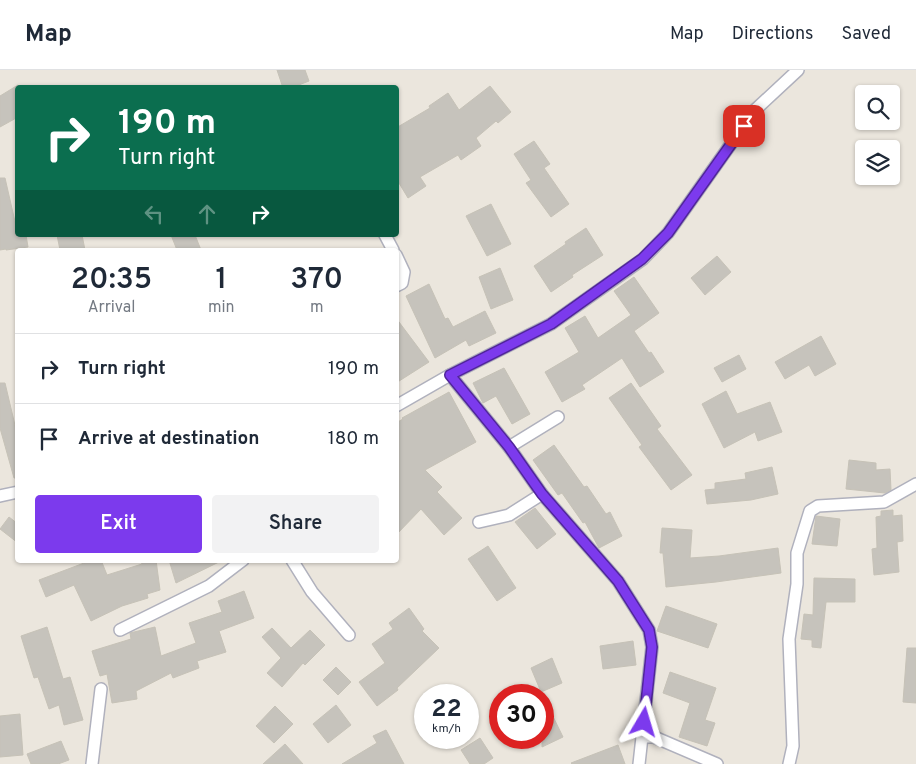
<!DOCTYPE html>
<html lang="en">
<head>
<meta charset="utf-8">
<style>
  body { margin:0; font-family:Overpass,sans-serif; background:#f2f2f3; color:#1f2937; height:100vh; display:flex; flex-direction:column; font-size:19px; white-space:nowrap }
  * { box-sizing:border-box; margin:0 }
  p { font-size:16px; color:#747a83 }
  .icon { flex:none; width:28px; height:28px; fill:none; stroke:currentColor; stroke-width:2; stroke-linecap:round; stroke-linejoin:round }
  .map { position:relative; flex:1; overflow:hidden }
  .panel { position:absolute; left:15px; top:178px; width:384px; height:315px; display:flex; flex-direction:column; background:#fff; border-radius:5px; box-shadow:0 1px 4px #0004 }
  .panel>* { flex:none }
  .banner { position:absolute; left:15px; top:15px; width:384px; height:152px; border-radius:5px; box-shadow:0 1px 4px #0004; background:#0b6e4f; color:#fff; overflow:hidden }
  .controls { position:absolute; left:855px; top:15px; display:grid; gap:10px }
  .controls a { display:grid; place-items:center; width:45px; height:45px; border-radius:5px; background:#fff; box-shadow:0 1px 4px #0004; font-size:25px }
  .speed { position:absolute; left:414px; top:614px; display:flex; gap:10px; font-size:25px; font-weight:700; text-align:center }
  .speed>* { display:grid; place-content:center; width:65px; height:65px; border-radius:50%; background:#fff; box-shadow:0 1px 4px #0004; line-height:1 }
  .speed small { font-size:12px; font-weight:400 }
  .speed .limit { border:8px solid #d22; background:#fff; color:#111 }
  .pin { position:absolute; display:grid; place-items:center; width:42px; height:42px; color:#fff; margin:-21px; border-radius:10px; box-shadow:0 2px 8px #0006 }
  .me { position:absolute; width:55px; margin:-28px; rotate:7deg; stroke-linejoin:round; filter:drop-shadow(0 0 4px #0008) }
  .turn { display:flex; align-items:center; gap:18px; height:105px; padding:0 20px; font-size:22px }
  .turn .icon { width:65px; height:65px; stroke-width:2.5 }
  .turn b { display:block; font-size:35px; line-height:42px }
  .lanes { display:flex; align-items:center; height:48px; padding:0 20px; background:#0003; justify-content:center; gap:25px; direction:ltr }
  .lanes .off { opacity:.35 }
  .eta { display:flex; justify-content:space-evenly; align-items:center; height:85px; text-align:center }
  .eta b { font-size:30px; font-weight:600; line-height:35px }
  .primary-button { display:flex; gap:10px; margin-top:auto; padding:10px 20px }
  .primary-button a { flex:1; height:58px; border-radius:5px; background:#7c3aed; color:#fff; font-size:20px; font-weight:600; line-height:58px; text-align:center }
  .primary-button a+a { background:#f2f2f3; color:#1f2937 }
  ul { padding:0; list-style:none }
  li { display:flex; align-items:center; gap:15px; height:70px; padding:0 20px; border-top:1px solid #e0e1e3 }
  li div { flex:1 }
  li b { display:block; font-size:19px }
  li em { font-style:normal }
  header { display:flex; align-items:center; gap:30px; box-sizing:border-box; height:70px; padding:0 25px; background:#fff; border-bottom:1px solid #e0e1e3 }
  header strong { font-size:24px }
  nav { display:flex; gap:28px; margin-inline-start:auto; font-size:18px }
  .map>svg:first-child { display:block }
</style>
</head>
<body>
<header>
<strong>Map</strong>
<nav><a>Map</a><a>Directions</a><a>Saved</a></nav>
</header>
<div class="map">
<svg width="916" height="694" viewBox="0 0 916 694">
  <rect width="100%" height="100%" fill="#ebe6dd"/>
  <!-- building -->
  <g fill="#c6c3bc" stroke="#c6c2b7">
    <polygon points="277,0 305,0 309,11 291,18 283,18"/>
    <polygon points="18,15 18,47 0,57 0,26"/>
    <polygon points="490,16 511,42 498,53 496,51 476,68 481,76 461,90 458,85 420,107 426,116 408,128 396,108 396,58 430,38 429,36 448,23 459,40"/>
    <polygon points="534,71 550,94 544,98 569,134 551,147 526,113 531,110 514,84"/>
    <polygon points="0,108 5,108 16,156 18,156 18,165 26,165 28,177 6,180 6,179 0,180"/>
    <polygon points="491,134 511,174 487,186 466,146"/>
    <polygon points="586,158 603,185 572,205 573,207 551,222 534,196 566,174 565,172"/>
    <polygon points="57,165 82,165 85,180 60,180"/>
    <polygon points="171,165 195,165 201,180 177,180"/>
    <polygon points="717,186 731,202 705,225 691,208"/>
    <polygon points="500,198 513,230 491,239 479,207"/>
    <polygon points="634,207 659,243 634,261 649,283 651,282 664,302 640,317 622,288 582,315 585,319 562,332 545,302 579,282 565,258 585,246 598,268 631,245 614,221"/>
    <polygon points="429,214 445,249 448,248 453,257 485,241 496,263 469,276 466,270 435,288 406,226"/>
    <polygon points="396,248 429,292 396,313"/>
    <polygon points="821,266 836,294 815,306 809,295 785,309 775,292"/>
    <polygon points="739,285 746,299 722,312 714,298"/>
    <polygon points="504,298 530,344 512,354 496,326 483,333 473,313"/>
    <polygon points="0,313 5,313 18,368 18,408 14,408 0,358"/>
    <polygon points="631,313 661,356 657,359 692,405 671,420 639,377 642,375 609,328"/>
    <polygon points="726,321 737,344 770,332 782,362 758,371 755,362 724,378 702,334"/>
    <polygon points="449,322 476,372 425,400 442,417 437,422 462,448 444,465 421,439 396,465 396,353 403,349 402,348"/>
    <polygon points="554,375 584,417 587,416 606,444 610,442 622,466 599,478 585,452 583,453 562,423 558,425 533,390"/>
    <polygon points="849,390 876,393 876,400 890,399 891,420 885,423 846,419"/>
    <polygon points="772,397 778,424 751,430 707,434 705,420 715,419 715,413 746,409 745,403"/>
    <polygon points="535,438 556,464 537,479 515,452"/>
    <polygon points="893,440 893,446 902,445 903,471 897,472 899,502 874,505 872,479 877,478 876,447 881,446 881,441"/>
    <polygon points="816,446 840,449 837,476 812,474"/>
    <polygon points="9,447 18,454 18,473 0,459"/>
    <polygon points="662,458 692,460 690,488 719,486 778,478 781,503 716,512 666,517 663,483 660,483"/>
    <polygon points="488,476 516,518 497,531 468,489"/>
    <polygon points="92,490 101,490 107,505 142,494 141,490 156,490 160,520 147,524 148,528 122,536 91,551 74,515 46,527 39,510"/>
    <polygon points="169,490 223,490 176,513"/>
    <polygon points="814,508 855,509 855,532 826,532 821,578 812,577 812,570 801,569 804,544 813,545"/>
    <polygon points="244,521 254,548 219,561 226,582 197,591 199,598 173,608 171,603 136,621 137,629 112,633 107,604 100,606 92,581 131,569 130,563 134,562 155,557 161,586 196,573 189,553 222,542 218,531"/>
    <polygon points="666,536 717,554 708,578 657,561"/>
    <polygon points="409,538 424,559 422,561 439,578 397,618 398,620 377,636 359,612 385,593 372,574 393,559 389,553"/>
    <polygon points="47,557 63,609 70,607 83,650 64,655 59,635 49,639 38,607 34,608 21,566"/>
    <polygon points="272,558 291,578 310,560 325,575 305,595 303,593 282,617 267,603 281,588 262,567"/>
    <polygon points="633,571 636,595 603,599 600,576"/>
    <polygon points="907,578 916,578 916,633 903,632"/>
    <polygon points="552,588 562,613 541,622 531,598"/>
    <polygon points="336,597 351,612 338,625 323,610"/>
    <polygon points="670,602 716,618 705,650 715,653 707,676 679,667 690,633 663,623"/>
    <polygon points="542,624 563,667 542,677"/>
    <polygon points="336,635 351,655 328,673 313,654"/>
    <polygon points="275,636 293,654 274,673 256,656"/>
    <polygon points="20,644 23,685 0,687 0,646"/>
    <polygon points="386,660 404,694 342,694 377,673 373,666"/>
    <polygon points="480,668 493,688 484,694 470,694 461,680"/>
    <polygon points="61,671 69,690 58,694 31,694 27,684"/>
    <polygon points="285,674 303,694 263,694"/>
    <polygon points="618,675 625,694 572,694 571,693"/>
  </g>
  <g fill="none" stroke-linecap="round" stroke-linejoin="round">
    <!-- street casing -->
    <g stroke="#b0b1bd" stroke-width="14">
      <g id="street">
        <polyline points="385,165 393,180"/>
        <polyline points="396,185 404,202 402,213 396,216"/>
        <polyline points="450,305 509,377 542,424 618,511 649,560 652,577 639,694"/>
        <polyline points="396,336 450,305 551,254 643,189 668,163 755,40 798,0"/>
        <polyline points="509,377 558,347"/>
        <polyline points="0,426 18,422"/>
        <polyline points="479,452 509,445 542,424"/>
        <polyline points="292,490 312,522 349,565"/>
        <polyline points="120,560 209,516 243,490"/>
        <polyline points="642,667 654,667 717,694"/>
        <polyline points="92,694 101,619"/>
        <polyline points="789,694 793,676 789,569 797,514 797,483 810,441 818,436 884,432 916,414"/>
      </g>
    </g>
    <!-- street -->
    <use href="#street" stroke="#fff" stroke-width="11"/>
  </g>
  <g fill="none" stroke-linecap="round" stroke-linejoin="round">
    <!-- route casing -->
    <g stroke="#51269a" stroke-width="12">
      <polyline id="route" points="644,652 652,577 649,560 618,511 542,424 509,377 450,305 551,254 642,189 668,163 744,56"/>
    </g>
    <!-- route -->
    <use href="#route" stroke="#7c3aed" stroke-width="9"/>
  </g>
</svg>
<div class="controls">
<a><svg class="icon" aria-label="search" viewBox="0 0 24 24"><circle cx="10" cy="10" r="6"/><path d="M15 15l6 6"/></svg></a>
<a><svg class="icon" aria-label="layers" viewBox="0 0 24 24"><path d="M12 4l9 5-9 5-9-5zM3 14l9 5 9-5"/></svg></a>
</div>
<div class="speed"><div>22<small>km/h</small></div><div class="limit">30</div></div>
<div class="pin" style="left:744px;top:56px;background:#d93025"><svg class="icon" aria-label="arrive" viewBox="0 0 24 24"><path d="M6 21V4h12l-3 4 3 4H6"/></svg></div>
<svg class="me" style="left:644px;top:652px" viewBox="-20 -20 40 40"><path d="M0-17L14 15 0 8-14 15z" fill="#7c3aed" stroke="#fff" stroke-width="4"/></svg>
<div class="banner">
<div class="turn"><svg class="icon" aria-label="right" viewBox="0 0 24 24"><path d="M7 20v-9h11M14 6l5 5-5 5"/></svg><div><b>190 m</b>Turn right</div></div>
<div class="lanes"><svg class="icon off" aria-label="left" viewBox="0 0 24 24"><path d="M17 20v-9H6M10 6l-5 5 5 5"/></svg><svg class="icon off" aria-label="ahead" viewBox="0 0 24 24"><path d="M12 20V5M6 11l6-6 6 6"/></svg><svg class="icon" aria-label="right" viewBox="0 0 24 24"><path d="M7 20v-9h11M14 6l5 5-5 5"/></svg></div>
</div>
<section class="panel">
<div class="eta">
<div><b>20:35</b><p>Arrival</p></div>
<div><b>1</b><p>min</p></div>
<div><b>370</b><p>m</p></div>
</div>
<ul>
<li><svg class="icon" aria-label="right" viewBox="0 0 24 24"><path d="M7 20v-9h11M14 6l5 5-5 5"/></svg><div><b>Turn right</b></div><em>190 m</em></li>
<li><svg class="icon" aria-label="arrive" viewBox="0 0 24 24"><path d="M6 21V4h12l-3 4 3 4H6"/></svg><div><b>Arrive at destination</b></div><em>180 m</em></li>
</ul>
<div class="primary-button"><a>Exit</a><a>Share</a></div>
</section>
</div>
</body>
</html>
